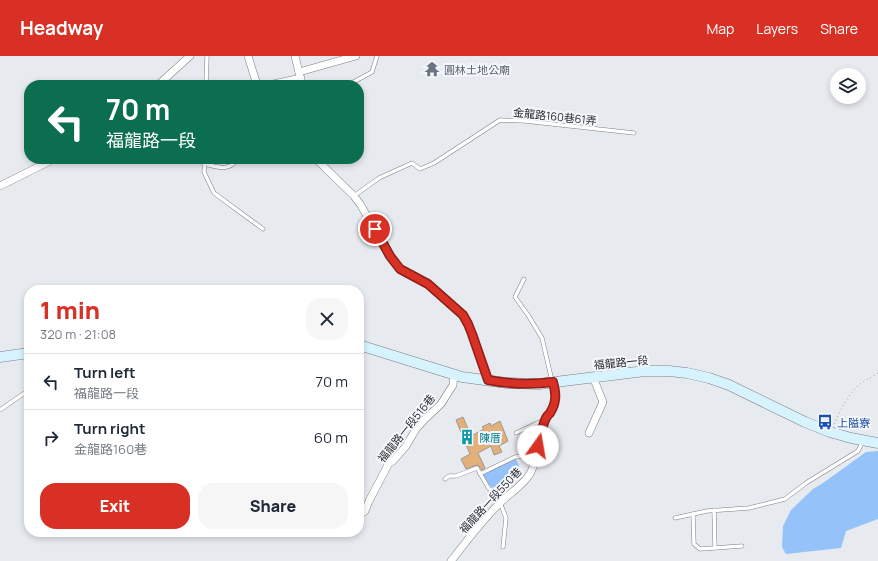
<!DOCTYPE html>
<html lang="en">
<head>
<meta charset="utf-8">
<style>
  body { margin:0; font-family:Manrope,"Noto Sans TC",sans-serif; background:#f6f6f7; color:#1f2937; height:100vh; display:flex; flex-direction:column; font-size:15px; white-space:nowrap }
  * { box-sizing:border-box; margin:0 }
  p { font-size:13px; color:#747a83 }
  .icon { flex:none; width:22px; height:22px; fill:none; stroke:currentColor; stroke-width:2; stroke-linecap:round; stroke-linejoin:round }
  .map { position:relative; flex:1; overflow:hidden }
  .details { position:absolute; left:24px; top:229px; width:340px; height:252px; display:flex; flex-direction:column; background:#fff; border-radius:16px; box-shadow:0 2px 6px #0003 }
  .details>* { flex:none }
  .hud { position:absolute; left:24px; top:24px; width:340px; height:84px; border-radius:16px; box-shadow:0 2px 6px #0003; background:#0b6e4f; color:#fff; overflow:hidden }
  .fabs { position:absolute; left:830px; top:12px; display:grid; gap:8px }
  .fabs a { display:grid; place-items:center; width:36px; height:36px; border-radius:50%; background:#fff; box-shadow:0 2px 6px #0003; font-size:20px }
  .pin { position:absolute; display:grid; place-items:center; width:34px; height:34px; color:#fff; margin:-17px; border:2px solid #fff; border-radius:50%; box-shadow:0 1px 4px #0007 }
  .me { position:absolute; width:44px; margin:-22px; rotate:13deg; stroke-linejoin:round; filter:drop-shadow(0 0 3px #0008) }
  .turn { display:flex; align-items:center; gap:14px; height:84px; padding:0 16px; font-size:18px }
  .turn .icon { width:52px; height:52px; stroke-width:2.5 }
  .turn b { display:block; font-size:28px; line-height:34px }
  .round { display:grid; place-items:center; flex:none; width:42px; height:42px; border-radius:16px; background:#f6f6f7 }
  .headline { display:flex; align-items:center; justify-content:space-between; height:68px; padding:0 16px }
  h1 { font-size:24px; font-weight:800; line-height:30px; color:#d93025 }
  .primary-button { display:flex; gap:8px; margin-top:auto; padding:8px 16px }
  .primary-button a { flex:1; height:46px; border-radius:16px; background:#d93025; color:#fff; font-size:16px; font-weight:800; line-height:46px; text-align:center }
  .primary-button a+a { background:#f6f6f7; color:#1f2937 }
  ul { padding:0; list-style:none }
  li { display:flex; align-items:center; gap:12px; height:56px; padding:0 16px; border-top:1px solid #e0e1e3 }
  li div { flex:1 }
  li b { display:block; font-size:15px }
  li em { font-style:normal }
  header { display:flex; align-items:center; gap:24px; box-sizing:border-box; height:56px; padding:0 20px; background:#d93025; color:#fff }
  header strong { font-size:19px }
  nav { display:flex; gap:22px; margin-inline-start:auto; font-size:14px }
  .map>svg:first-child { display:block }
</style>
</head>
<body>
<header>
<strong>Headway</strong>
<nav><a>Map</a><a>Layers</a><a>Share</a></nav>
</header>
<div class="map">
<svg width="878" height="505" viewBox="0 0 878 505">
  <rect width="100%" height="100%" fill="#e7eaef"/>
  <!-- water -->
  <g fill="#95c2f8">
    <polygon points="878,395 878,463 846,475 841,492 786,498 782,491 783,470 791,454 813,433 823,427 866,396"/>
    <path d="M516 403C517 405 518 407 519 409 520 417 509 431 501 433 492 435 485 426 483 418Z"/>
  </g>
  <!-- building -->
  <polygon fill="#e3b07c" stroke="#9c9793" points="463,361 471,380 484,373 482,371 490,367 491,370 500,365 508,385 499,390 502,396 494,399 491,390 478,397 485,412 482,414 479,410 477,409 466,413 461,403 470,398 456,364"/>
  <g fill="none" stroke-linecap="round" stroke-linejoin="round">
    <!-- service casing -->
    <g stroke="#7c7f83" stroke-width="4.5">
      <g id="service">
        <polyline points="206,29 207,0"/>
        <polyline points="348,29 372,16 377,0"/>
        <polyline points="205,103 204,116 214,137 263,173"/>
        <path d="M204 108C219 111 228 116 238 103"/>
        <polyline points="354,140 379,122 412,107 420,113 434,107 500,64 525,65 634,77"/>
        <polyline points="524,223 515,241 528,259 542,282 552,325"/>
        <polyline points="0,354 29,334"/>
        <polyline points="516,377 544,364"/>
        <polyline points="480,418 515,401 536,399"/>
        <polyline points="445,423 449,420 456,420 477,412 489,433 496,436 506,462 503,491"/>
        <polyline points="714,454 715,492"/>
        <polyline points="693,458 694,488 700,493 742,490"/>
        <polyline points="675,462 707,455 749,452 785,443 806,427 858,395 863,385"/>
      </g>
    </g>
    <!-- minor casing -->
    <g stroke="#7c7f83" stroke-width="8">
      <g id="minor">
        <polyline points="248,0 257,29"/>
        <polyline points="295,0 302,29"/>
        <polyline points="299,16 356,0"/>
        <polyline points="158,29 190,0"/>
        <polyline points="269,29 301,22"/>
        <polyline points="316,103 354,140 360,148 390,199 400,213 428,228 463,259 468,268 472,278 488,324"/>
        <polyline points="0,130 54,103"/>
        <polyline points="589,377 603,346 593,321"/>
        <polyline points="359,456 362,457 365,455 369,445 389,407 393,405 406,390 416,373 424,364 441,348 453,329 454,318"/>
        <path d="M451 505C467 485 482 464 501 446 510 437 526 427 531 416 539 399 538 379 545 363 547 360 550 358 551 355 557 345 556 336 553 326"/>
      </g>
    </g>
    <!-- secondary casing -->
    <g stroke="#7c7f83" stroke-width="11">
      <g id="secondary">
        <polyline points="359,289 462,321 507,327 539,328 645,315 669,315 687,317 709,322 729,329 805,366 830,376 851,382 878,387"/>
        <polyline points="0,301 29,297"/>
      </g>
    </g>
    <!-- path -->
    <path stroke="#9ea0a4" stroke-width="1" stroke-dasharray="1 3" stroke-linecap="butt" d="M834 368C841 354 847 339 859 329 865 324 872 321 878 317"/>
    <!-- service -->
    <use href="#service" stroke="#fff" stroke-width="3.5"/>
    <!-- minor -->
    <use href="#minor" stroke="#fff" stroke-width="7"/>
    <!-- secondary -->
    <use href="#secondary" stroke="#d6f3fe" stroke-width="10"/>
  </g>
  <g fill="none" stroke-linecap="round" stroke-linejoin="round">
    <!-- route casing -->
    <g stroke="#8d1f18" stroke-width="10">
      <path id="route" d="M375 173 390 200 400 213 428 228 463 259 468 268 472 278 488 324C509 328 531 329 553 326 556 337 557 346 550 357 549 358 547 360 546 362 542 370 540 381 538 390"/>
    </g>
    <!-- route -->
    <use href="#route" stroke="#d93025" stroke-width="7"/>
  </g>
  <!-- icons -->
  <defs>
    <g id="temple-bare" transform="scale(1.2)"><path d="M0-6L5-2H3V0L6.5 2.5H4V6H1.5V3h-3V6H-4V2.5H-6.5L-3 0V-2H-5Z" fill="#6b7280" stroke="#f4f7fd" stroke-width="2.5" paint-order="stroke"/></g>
    <g id="bus-bare" transform="scale(1.2)"><path d="M-5-6H5V4H4V6H2V4H-2V6H-4V4H-5ZM-3.5-4V0h7V-4ZM-3.5 1.2v1.5H-2V1.2ZM2 1.2v1.5H3.5V1.2Z" fill="#1a4fb4" stroke="#f4f7fd" stroke-width="2.5" paint-order="stroke"/></g>
    <g id="building-bare" transform="scale(1.2)"><path d="M-4-6H4V6H1V3H-1V6H-4ZM-2.5-4.3h1.7v1.8h-1.7ZM.8-4.3h1.7v1.8H.8ZM-2.5-1h1.7V.8h-1.7ZM.8-1h1.7V.8H.8Z" fill="#0f9aa8" stroke="#f4f7fd" stroke-width="2.5" paint-order="stroke"/></g>
  </defs>
  <g fill-rule="evenodd">
    <use href="#temple-bare" x="432" y="13"/>
    <use href="#bus-bare" x="825" y="366"/>
    <use href="#building-bare" x="467" y="381"/>
  </g>
  <g text-anchor="middle" dominant-baseline="central" stroke-width="4" stroke-linejoin="round" paint-order="stroke">
    <!-- worship labels -->
    <g font-size="11" fill="#5b616d" stroke="#f4f7fd" text-anchor="start">
      <text x="444" y="13">圓林土地公廟</text>
    </g>
    <!-- street labels -->
    <g font-size="11" fill="#2a2b2d" stroke="#f4f7fd">
      <text transform="translate(555 60) rotate(6)">金龍路160巷61弄</text>
      <text transform="translate(621 306) rotate(-5)">福龍路一段</text>
      <text transform="translate(406 372) rotate(-51)">福龍路一段516巷</text>
      <text transform="translate(490 444) rotate(-47)">福龍路一段550巷</text>
    </g>
    <!-- transit labels -->
    <g font-size="11" fill="#164399" stroke="#f4f7fd" text-anchor="start">
      <text x="837" y="366">上隘寮</text>
    </g>
    <!-- culture labels -->
    <g font-size="11" fill="#0d838f" stroke="#f4f7fd" text-anchor="start">
      <text x="479" y="381">陳厝</text>
    </g>
  </g>
</svg>
<div class="fabs">
<a><svg class="icon" aria-label="layers" viewBox="0 0 24 24"><path d="M12 4l9 5-9 5-9-5zM3 14l9 5 9-5"/></svg></a>
</div>
<div class="pin" style="left:375px;top:173px;background:#d93025"><svg class="icon" aria-label="arrive" viewBox="0 0 24 24"><path d="M6 21V4h12l-3 4 3 4H6"/></svg></div>
<svg class="me" style="left:538px;top:390px" viewBox="-20 -20 40 40"><circle r="19" fill="#fff"/><path d="M0-13L10 11 0 6-10 11z" fill="#d93025"/></svg>
<div class="hud">
<div class="turn"><svg class="icon" aria-label="left" viewBox="0 0 24 24"><path d="M17 20v-9H6M10 6l-5 5 5 5"/></svg><div><b>70 m</b>福龍路一段</div></div>
</div>
<section class="details">
<div class="headline"><div><h1>1 min</h1><p>320 m · 21:08</p></div><a class="round"><svg class="icon" aria-label="close" viewBox="0 0 24 24"><path d="M6 6l12 12M18 6L6 18"/></svg></a></div>
<ul>
<li><svg class="icon" aria-label="left" viewBox="0 0 24 24"><path d="M17 20v-9H6M10 6l-5 5 5 5"/></svg><div><b>Turn left</b><p>福龍路一段</p></div><em>70 m</em></li>
<li><svg class="icon" aria-label="right" viewBox="0 0 24 24"><path d="M7 20v-9h11M14 6l5 5-5 5"/></svg><div><b>Turn right</b><p>金龍路160巷</p></div><em>60 m</em></li>
</ul>
<div class="primary-button"><a>Exit</a><a>Share</a></div>
</section>
</div>
</body>
</html>
